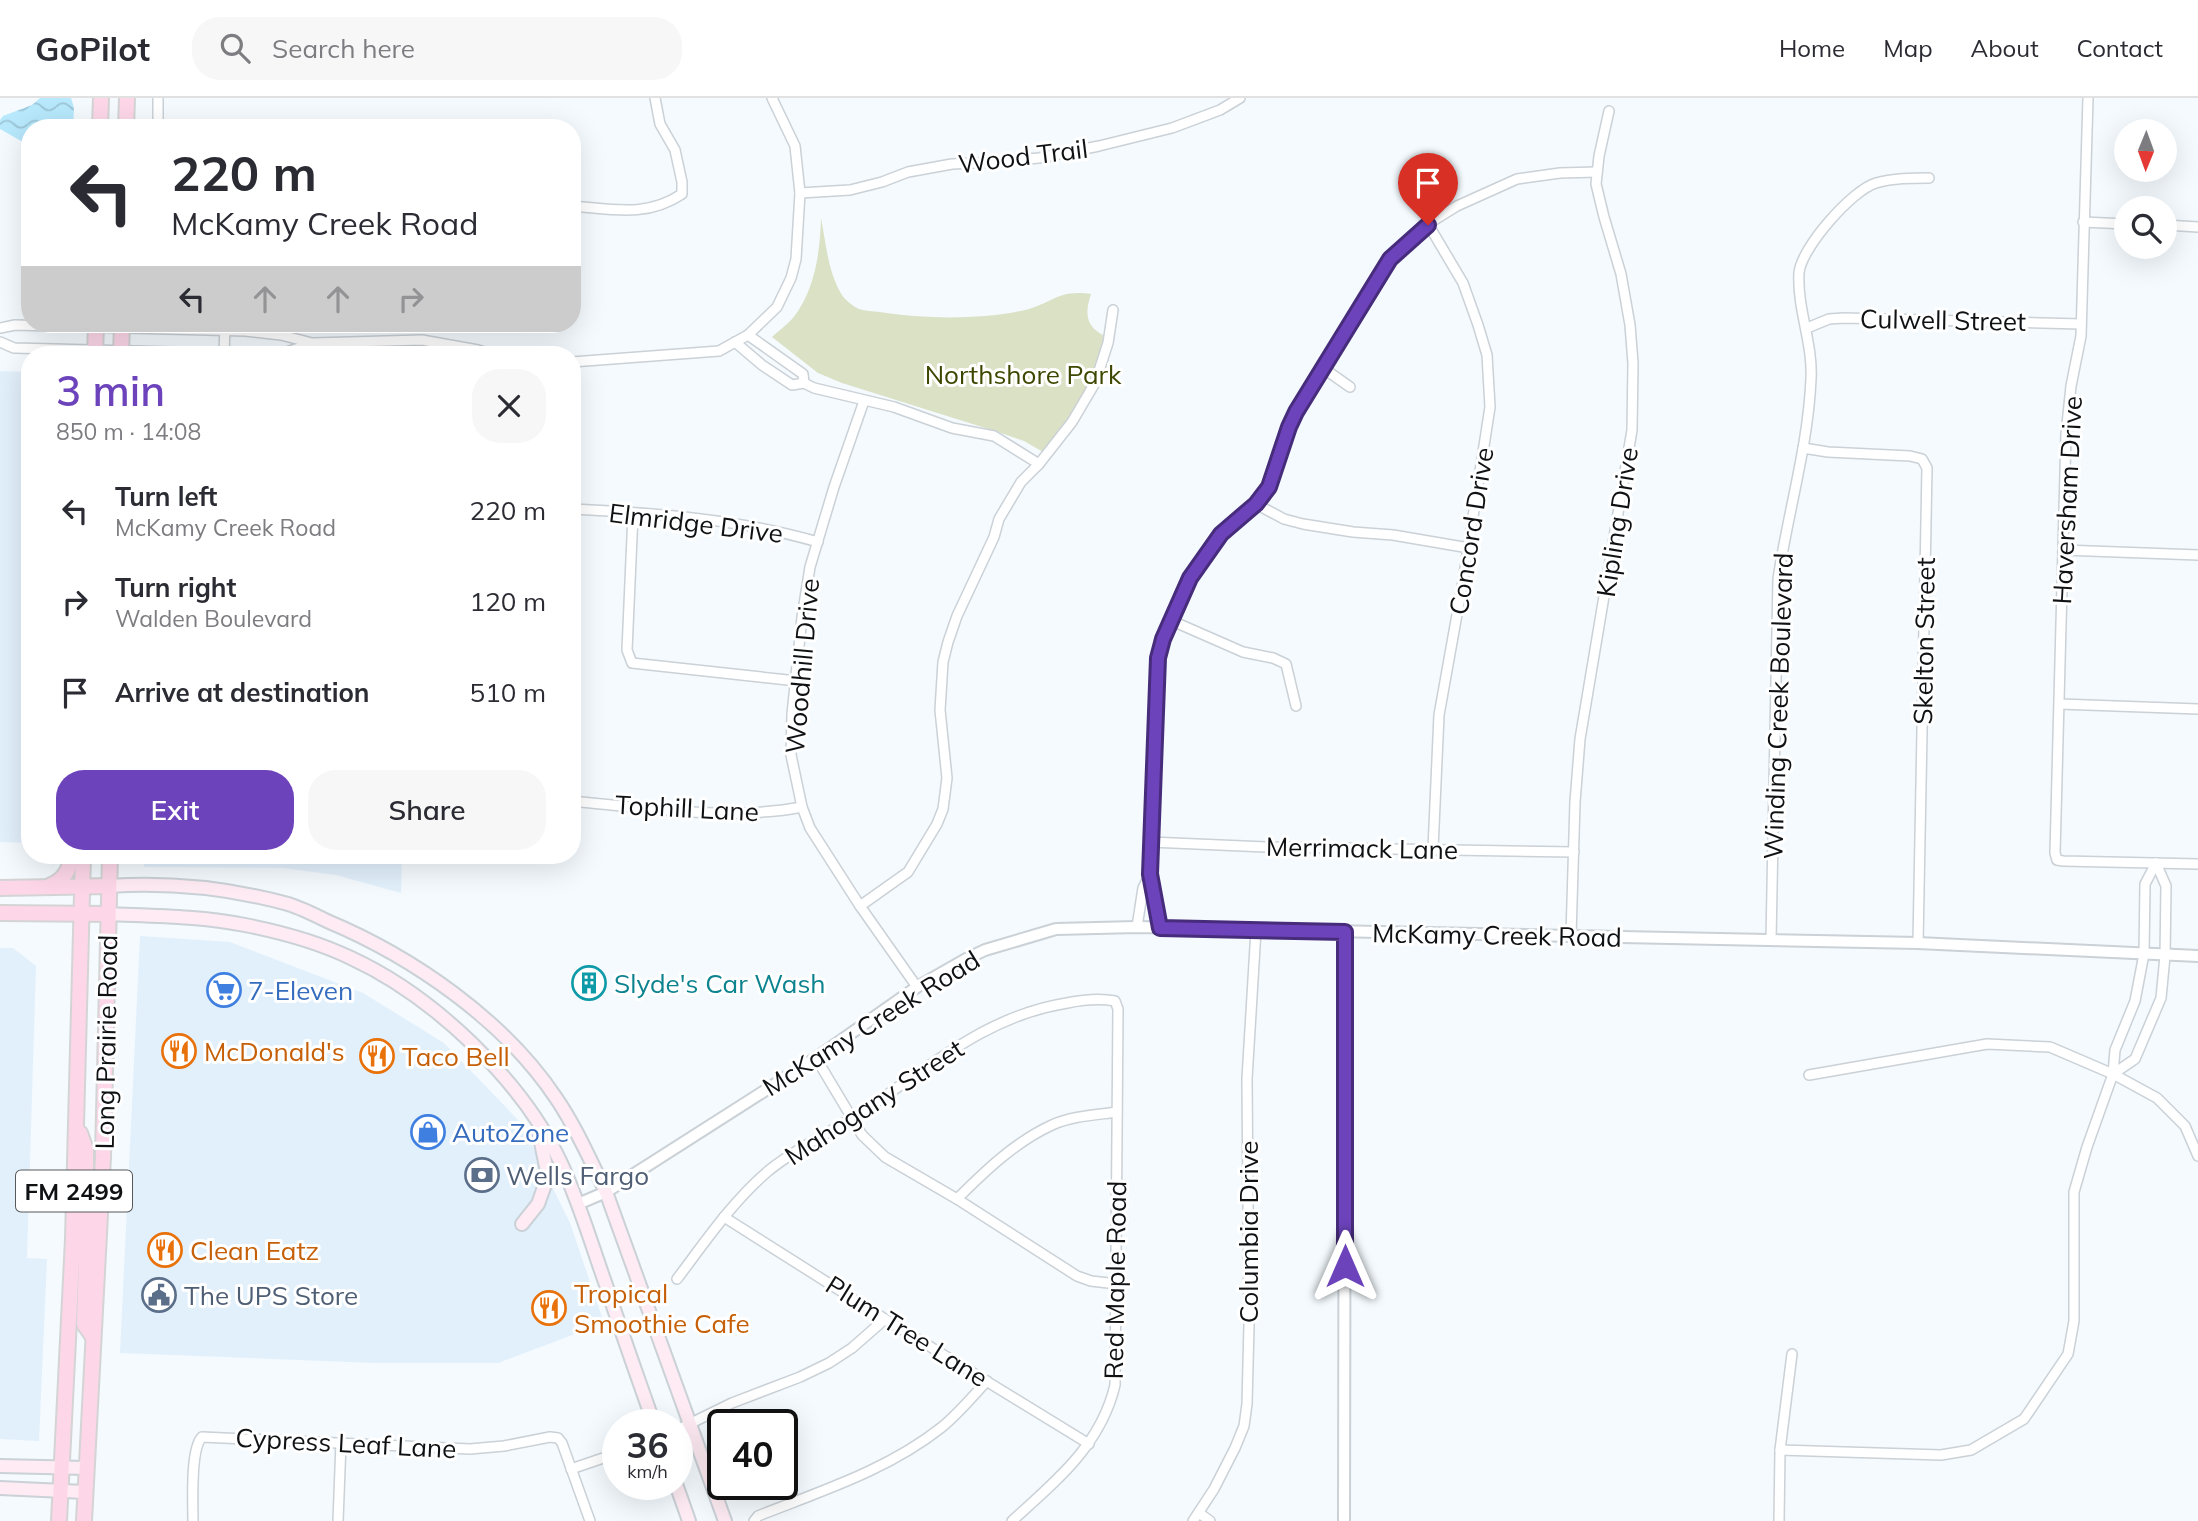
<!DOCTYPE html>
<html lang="en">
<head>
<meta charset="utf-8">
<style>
  body { margin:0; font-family:Mulish,sans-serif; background:#f7f7f7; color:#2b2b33; height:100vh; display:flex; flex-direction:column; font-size:26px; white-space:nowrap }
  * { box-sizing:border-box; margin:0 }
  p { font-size:23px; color:#7c7c81 }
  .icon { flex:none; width:38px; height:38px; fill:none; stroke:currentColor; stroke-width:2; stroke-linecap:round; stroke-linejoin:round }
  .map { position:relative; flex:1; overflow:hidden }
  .sheet { position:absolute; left:21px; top:248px; width:560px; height:518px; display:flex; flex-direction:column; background:#fff; border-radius:28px; box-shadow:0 7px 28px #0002 }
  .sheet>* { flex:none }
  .guide { position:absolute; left:21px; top:21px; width:560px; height:214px; border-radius:28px; box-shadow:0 7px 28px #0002; background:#fff; color:#2b2b33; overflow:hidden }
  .needle { width:46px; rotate:181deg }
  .controls { position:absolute; left:2114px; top:21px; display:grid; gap:14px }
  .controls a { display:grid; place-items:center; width:63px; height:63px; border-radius:50%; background:#fff; box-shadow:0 7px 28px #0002; font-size:35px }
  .speed { position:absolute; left:602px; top:1311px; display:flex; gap:14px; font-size:35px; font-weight:700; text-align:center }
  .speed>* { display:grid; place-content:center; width:91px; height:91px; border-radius:50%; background:#fff; box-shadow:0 7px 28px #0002; line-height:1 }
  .speed small { font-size:18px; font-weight:400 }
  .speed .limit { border:4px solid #111; border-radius:10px; background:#fff; color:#111 }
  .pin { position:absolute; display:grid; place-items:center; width:60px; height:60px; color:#fff; margin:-72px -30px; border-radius:50% 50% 50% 0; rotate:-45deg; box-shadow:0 0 7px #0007 }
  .pin .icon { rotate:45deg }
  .me { position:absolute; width:77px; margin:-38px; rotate:0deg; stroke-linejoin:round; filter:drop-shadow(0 0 5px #0008) }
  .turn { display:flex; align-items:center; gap:24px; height:147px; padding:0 35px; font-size:32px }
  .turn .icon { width:91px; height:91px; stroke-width:2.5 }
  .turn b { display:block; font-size:49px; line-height:60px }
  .lanes { display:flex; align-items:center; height:66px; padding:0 35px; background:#0003; justify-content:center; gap:35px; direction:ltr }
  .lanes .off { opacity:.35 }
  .round { display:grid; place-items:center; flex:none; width:74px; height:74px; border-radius:28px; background:#f7f7f7 }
  .head { display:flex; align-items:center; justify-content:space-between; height:119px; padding:0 35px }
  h1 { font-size:42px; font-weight:600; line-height:52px; color:#6c43bb }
  .action { display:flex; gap:14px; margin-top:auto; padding:14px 35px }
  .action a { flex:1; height:80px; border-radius:28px; background:#6c43bb; color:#fff; font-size:28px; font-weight:600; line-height:80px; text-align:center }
  .action a+a { background:#f7f7f7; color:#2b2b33 }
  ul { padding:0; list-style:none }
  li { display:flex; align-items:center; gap:21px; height:91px; padding:0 35px }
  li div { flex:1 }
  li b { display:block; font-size:26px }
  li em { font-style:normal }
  header { display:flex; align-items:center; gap:42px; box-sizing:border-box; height:98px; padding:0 35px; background:#fff; border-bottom:2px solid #e1e1e2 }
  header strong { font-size:33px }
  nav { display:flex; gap:38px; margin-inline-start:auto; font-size:24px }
  .search { width:490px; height:63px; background:#f7f7f7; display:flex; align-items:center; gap:18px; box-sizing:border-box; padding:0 24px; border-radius:28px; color:#7c7c81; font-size:26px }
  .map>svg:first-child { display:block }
</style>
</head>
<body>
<header>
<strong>GoPilot</strong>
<div class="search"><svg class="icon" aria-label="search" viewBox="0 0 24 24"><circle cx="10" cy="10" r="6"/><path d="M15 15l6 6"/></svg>Search here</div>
<nav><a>Home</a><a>Map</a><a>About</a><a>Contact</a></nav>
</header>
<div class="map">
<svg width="2198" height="1423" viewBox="0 0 2198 1423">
  <defs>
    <pattern id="water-waves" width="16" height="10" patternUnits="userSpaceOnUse" patternTransform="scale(1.75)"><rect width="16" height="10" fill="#b7e8fc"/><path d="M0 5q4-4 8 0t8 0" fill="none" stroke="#9cc6d7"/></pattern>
  </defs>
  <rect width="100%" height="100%" fill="#f4fafe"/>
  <!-- built -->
  <g fill="#e2f0fc">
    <polygon points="0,273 30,274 30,745 0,744"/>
    <polygon points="144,758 402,758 401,795 336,777 283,770 144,769"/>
    <polygon points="140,838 230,844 363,895 444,945 521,1025 570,1125 604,1225 498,1265 374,1265 120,1255"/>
    <polygon points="0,850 13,850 36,868 27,1160 47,1161 39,1343 0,1341"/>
  </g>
  <!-- green -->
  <path fill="#dbe1c5" d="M821 120C826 145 828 175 842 197 845 202 854 209 859 211 865 213 873 213 880 214 924 221 981 222 1025 212 1053 205 1058 191 1091 196 1085 214 1085 228 1103 237V243L1089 288 1071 320 1043 354 1024 343 998 334 842 285 818 275 772 239C778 233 787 227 793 220 815 192 820 155 821 120Z"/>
  <!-- water -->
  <polygon fill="url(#water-waves)" points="40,0 71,0 74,10 73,30 30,30 30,48 0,31 0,22 3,18 32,7"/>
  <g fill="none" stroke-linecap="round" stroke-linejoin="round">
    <!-- minor casing -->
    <g stroke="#cad1d7" stroke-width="12">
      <g id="minor">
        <polyline points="2088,0 2081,238 2071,288 2066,336 2055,755 2057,762 2063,763 2198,766"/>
        <polyline points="158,30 158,0"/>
        <polyline points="800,95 850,92 882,84 908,74 952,66 994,64 1039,60 1099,48 1172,30 1220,12 1240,0"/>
        <path d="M572 108C612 111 646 120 682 96V84L675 52 660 26 655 0"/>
        <polyline points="2083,124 2126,126"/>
        <polyline points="1428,126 1463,185 1478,227 1487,257 1490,309 1463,483 1439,617 1433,751"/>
        <polyline points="2165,127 2198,129"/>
        <polyline points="0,230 15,227 245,233 281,237 312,245 422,242 478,252 494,257"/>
        <polyline points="1807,230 1829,221 1844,220 2081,226"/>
        <polyline points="748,237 803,276 804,285"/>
        <polyline points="0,244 14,250 251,256 284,255 310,246"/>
        <polyline points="735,244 762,267 792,287 804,285 814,290 894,309 952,330 994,338 1039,366"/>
        <polyline points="224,257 225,226"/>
        <polyline points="572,264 719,253 748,237 777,209 791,180 796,161 800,95 795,48 772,0"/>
        <polyline points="1323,270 1350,289"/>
        <polyline points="864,303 834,389 810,469 802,519 792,616 791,657 802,709 810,730 860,808 917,889"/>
        <polyline points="1803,350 1828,354 1910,358 1922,361 1927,370 1918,845"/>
        <polyline points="1256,406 1284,421 1303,426 1353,434 1393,437 1469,450"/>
        <path d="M572 411C655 415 739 421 818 444"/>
        <polyline points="633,416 627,552 632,565 797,583"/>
        <polyline points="2063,452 2198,457"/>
        <polyline points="1170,522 1243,554 1273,560 1286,566 1296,608"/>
        <polyline points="2060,606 2198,611"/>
        <path d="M572 703C645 710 730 723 802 709"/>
        <polyline points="1150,744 1266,749 1574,754"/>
        <polyline points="860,808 908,774 937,726 943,711 947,680 940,612 943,564 948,544 957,518 994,439 999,421 1021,384 1039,366 1072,324 1095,285 1108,245 1113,212"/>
        <polyline points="1137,829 1143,790 1150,776"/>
        <polyline points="1160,830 1150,776 1158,560 1163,541 1190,480 1221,436 1256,406 1269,389 1289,329 1296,314 1389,161 1428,126 1457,108 1517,81 1560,75 1597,74"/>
        <polyline points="1571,838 1575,704 1580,641 1632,332 1633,265 1630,227 1621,176 1604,119 1596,86 1599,58 1609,13"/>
        <path d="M1771 842 1778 481C1788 414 1808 349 1811 281 1813 245 1797 211 1799 175 1801 150 1852 92 1876 85 1893 80 1912 80 1929 80"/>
        <polyline points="816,960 862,1037 885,1059 957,1101 1077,1178 1091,1183 1117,1186"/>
        <polyline points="2113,976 2135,961 2161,900 2165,858 2166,788 2156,765"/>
        <polyline points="1809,977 1987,946 2050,949 2113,976 2157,1000 2185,1028 2198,1058"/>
        <path d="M957 1101C985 1073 1015 1044 1052 1027 1072 1018 1095 1017 1117 1014"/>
        <polyline points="724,1119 885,1221 1089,1346"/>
        <path d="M677 1181C705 1144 732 1104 767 1074 793 1052 824 1038 852 1020 924 975 980 919 1067 905 1082 902 1099 900 1115 903L1118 911 1115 1287C1101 1347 1056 1383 1012 1423"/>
        <polyline points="677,1332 732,1305 800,1279 829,1265 852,1250 885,1221"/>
        <polyline points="1780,1352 1941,1357 1971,1352 2024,1321 2068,1256 2074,1223 2074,1094 2087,1049 2113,976 2115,952 2135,903 2144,856 2145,786 2156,765"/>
        <polyline points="571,1371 618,1355"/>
        <polyline points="1199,1415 1210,1423"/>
        <path d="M193 1423C193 1405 190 1351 202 1339L470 1351 504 1348 550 1339 558 1340 562 1345 590 1423"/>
        <polyline points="338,1423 341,1345"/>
        <path d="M754 1423 758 1418C821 1393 888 1372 942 1329 959 1315 972 1299 987 1283"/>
        <polyline points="1193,1423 1214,1391 1235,1350 1244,1328 1247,1306 1249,1227 1247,981 1256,832"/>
        <polyline points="1779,1423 1780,1352 1792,1256"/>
      </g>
    </g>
    <!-- tertiary casing -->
    <g stroke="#cad1d7" stroke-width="14">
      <g id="tertiary">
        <polyline points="578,1106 606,1094 816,960 917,889 966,861 985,852 1056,831 1137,829 1918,845 2198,858"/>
        <polyline points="1344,1423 1345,833"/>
      </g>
    </g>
    <!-- secondary casing -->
    <g stroke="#cad1d7" stroke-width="16">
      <g id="secondary">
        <path d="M109 788C170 784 229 790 288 806 301 810 315 817 327 823 413 859 504 922 556 1000 576 1029 590 1062 606 1094L725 1423"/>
        <path d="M108 816C154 818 200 818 245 827 281 834 318 844 351 860 433 898 521 981 560 1063 579 1103 591 1145 606 1187 621 1233 638 1280 654 1326"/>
        <polyline points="522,1126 538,1106 548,1078 539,1035"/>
        <polyline points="0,1368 86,1370"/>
        <polyline points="676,1386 689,1423"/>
        <polyline points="0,1390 85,1394"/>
      </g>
    </g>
    <!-- primary casing -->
    <g stroke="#d4d4d5" stroke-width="18">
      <g id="primary">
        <polyline points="100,30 101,0"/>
        <polyline points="126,30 127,0"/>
        <polyline points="95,257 96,226"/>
        <polyline points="121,257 122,226"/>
        <path d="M49 788C63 783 70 773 71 758"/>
        <polyline points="0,790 109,788"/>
        <polyline points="0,815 108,816"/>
        <polyline points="80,1035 86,1052 86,1137 87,1143 98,1153"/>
        <polyline points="73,1141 84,1157 86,1165 84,1226 93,1239"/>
        <polyline points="59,1423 73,1141 83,758"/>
        <polyline points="84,1423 103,1059 110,758"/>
      </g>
    </g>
    <!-- minor -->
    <use href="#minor" stroke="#fff" stroke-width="9"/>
    <!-- tertiary -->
    <use href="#tertiary" stroke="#fff" stroke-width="10"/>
    <!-- secondary -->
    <use href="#secondary" stroke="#feebf3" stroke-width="12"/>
    <!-- primary -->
    <use href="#primary" stroke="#fdd7e8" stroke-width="14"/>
  </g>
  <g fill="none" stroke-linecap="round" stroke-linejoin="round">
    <!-- route casing -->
    <g stroke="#462c7a" stroke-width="18">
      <polyline id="route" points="1345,1168 1345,834 1160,830 1150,776 1158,560 1163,541 1190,480 1221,436 1256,406 1269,389 1289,329 1296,314 1390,161 1428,127"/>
    </g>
    <!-- route -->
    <use href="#route" stroke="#6c43bb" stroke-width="12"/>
  </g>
  <!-- icons -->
  <defs>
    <g id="building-ring" transform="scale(1.75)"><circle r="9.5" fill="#fff" stroke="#0f9aa8" stroke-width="1.5"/><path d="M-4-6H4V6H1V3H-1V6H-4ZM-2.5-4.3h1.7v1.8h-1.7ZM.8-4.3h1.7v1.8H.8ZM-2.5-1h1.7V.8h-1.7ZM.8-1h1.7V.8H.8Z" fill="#0f9aa8"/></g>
    <g id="supermarket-ring" transform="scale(1.75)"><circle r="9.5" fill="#fff" stroke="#3f7fe0" stroke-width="1.5"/><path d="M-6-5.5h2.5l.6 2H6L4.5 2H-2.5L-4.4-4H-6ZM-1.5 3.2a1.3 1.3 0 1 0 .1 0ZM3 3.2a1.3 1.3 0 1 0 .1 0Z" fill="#3f7fe0"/></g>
    <g id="restaurant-ring" transform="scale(1.75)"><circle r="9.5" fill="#fff" stroke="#e8710a" stroke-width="1.5"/><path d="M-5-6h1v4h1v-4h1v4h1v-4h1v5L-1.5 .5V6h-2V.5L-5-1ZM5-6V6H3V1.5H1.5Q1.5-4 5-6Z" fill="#e8710a"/></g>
    <g id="shop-ring" transform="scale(1.75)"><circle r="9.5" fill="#fff" stroke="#3f7fe0" stroke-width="1.5"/><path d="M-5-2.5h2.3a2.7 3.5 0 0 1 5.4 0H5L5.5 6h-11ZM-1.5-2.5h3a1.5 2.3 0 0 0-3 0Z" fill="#3f7fe0"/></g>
    <g id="bank-ring" transform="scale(1.75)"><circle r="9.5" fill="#fff" stroke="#5c6f8a" stroke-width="1.5"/><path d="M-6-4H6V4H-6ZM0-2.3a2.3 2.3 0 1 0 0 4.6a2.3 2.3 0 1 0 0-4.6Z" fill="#5c6f8a"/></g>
    <g id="civic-ring" transform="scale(1.75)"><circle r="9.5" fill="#fff" stroke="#5c6f8a" stroke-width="1.5"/><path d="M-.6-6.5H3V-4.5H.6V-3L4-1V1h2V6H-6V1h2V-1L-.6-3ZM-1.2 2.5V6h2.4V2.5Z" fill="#5c6f8a"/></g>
  </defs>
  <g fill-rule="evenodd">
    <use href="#building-ring" x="589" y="885"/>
    <use href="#supermarket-ring" x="224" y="892"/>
    <use href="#restaurant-ring" x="179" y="953"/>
    <use href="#restaurant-ring" x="377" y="958"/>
    <use href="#shop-ring" x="428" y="1034"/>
    <use href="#bank-ring" x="482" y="1077"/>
    <use href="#restaurant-ring" x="165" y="1152"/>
    <use href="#civic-ring" x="159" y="1197"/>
    <use href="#restaurant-ring" x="549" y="1210"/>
  </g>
  <g text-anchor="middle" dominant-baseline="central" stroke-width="6" stroke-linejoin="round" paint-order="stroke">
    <!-- shield labels -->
    <rect fill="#fff" stroke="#57585a" stroke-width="2" x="16" y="1072.5" width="116" height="41" rx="5"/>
    <g font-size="24" font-weight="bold" fill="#0f1113">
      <text x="74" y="1093">FM 2499</text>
    </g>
    <!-- street labels -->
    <g font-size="26" fill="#0f1113" stroke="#fff">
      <text transform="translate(1023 58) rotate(-7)">Wood Trail</text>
      <text transform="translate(1943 222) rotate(1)">Culwell Street</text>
      <text transform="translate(2067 402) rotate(-87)">Haversham Drive</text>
      <text transform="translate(1617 424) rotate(-81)">Kipling Drive</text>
      <text transform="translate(696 425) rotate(7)">Elmridge Drive</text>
      <text transform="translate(1471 433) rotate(-81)">Concord Drive</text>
      <text transform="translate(1924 543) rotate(-89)">Skelton Street</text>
      <text transform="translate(802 568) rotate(-85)">Woodhill Drive</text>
      <text transform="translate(1778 608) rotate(-88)">Winding Creek Boulevard</text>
      <text transform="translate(687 710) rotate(3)">Tophill Lane</text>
      <text transform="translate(1362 750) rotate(1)">Merrimack Lane</text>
      <text transform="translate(1497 837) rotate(1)">McKamy Creek Road</text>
      <text transform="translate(871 925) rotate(-32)">McKamy Creek Road</text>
      <text transform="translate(106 944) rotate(-89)">Long Prairie Road</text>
      <text transform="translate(874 1004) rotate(-33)">Mahogany Street</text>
      <text transform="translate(1248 1134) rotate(-90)">Columbia Drive</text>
      <text transform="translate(1115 1182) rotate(-89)">Red Maple Road</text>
      <text transform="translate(907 1233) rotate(32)">Plum Tree Lane</text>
      <text transform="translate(346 1345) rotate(3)">Cypress Leaf Lane</text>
    </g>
    <!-- park labels -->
    <g font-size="26" fill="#3e4700" stroke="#fff">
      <text x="1023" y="276">Northshore Park</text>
    </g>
    <!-- culture labels -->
    <g font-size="26" fill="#0d838f" stroke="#fff" text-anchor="start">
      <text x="614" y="885">Slyde's Car Wash</text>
    </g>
    <!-- shop labels -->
    <g font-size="26" fill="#366cbe" stroke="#fff" text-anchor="start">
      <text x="248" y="892">7-Eleven</text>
      <text x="452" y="1034">AutoZone</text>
    </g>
    <!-- food labels -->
    <g font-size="26" fill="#c56008" stroke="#fff" text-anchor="start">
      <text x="204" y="953">McDonald's</text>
      <text x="402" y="958">Taco Bell</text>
      <text x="190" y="1152">Clean Eatz</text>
      <text x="574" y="1195">Tropical<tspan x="574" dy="30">Smoothie Cafe</tspan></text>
    </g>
    <!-- service labels -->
    <g font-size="26" fill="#4e5e75" stroke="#fff" text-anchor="start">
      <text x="506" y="1077">Wells Fargo</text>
      <text x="184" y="1197">The UPS Store</text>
    </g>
  </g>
</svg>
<div class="controls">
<a><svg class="needle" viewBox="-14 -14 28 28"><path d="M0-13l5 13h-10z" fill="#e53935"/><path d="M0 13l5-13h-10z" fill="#7c7c81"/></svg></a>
<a><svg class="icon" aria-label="search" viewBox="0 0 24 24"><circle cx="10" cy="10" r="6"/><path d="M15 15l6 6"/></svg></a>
</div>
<div class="speed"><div>36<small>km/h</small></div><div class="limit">40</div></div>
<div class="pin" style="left:1428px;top:127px;background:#d93025"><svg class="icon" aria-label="arrive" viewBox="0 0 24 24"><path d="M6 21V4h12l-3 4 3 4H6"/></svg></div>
<svg class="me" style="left:1345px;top:1168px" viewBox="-20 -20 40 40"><path d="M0-17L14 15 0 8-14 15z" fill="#6c43bb" stroke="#fff" stroke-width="4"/></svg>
<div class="guide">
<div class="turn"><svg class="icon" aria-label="left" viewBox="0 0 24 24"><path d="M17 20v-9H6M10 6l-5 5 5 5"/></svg><div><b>220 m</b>McKamy Creek Road</div></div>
<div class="lanes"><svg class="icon" aria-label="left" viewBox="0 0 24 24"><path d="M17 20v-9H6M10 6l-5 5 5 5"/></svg><svg class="icon off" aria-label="ahead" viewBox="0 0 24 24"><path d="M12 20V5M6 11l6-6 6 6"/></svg><svg class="icon off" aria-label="ahead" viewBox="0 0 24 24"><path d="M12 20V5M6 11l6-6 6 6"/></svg><svg class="icon off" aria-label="right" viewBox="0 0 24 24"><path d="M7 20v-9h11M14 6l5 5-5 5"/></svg></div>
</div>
<section class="sheet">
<div class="head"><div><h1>3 min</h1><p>850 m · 14:08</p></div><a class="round"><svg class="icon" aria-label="close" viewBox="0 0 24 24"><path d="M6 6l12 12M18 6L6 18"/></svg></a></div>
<ul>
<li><svg class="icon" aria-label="left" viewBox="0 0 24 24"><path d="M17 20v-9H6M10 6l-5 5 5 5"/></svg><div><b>Turn left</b><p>McKamy Creek Road</p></div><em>220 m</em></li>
<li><svg class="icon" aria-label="right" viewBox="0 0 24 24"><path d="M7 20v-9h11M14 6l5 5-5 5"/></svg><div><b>Turn right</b><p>Walden Boulevard</p></div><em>120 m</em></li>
<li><svg class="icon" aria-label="arrive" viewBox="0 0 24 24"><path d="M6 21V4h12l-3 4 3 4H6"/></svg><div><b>Arrive at destination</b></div><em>510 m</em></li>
</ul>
<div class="action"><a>Exit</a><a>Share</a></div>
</section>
</div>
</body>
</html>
